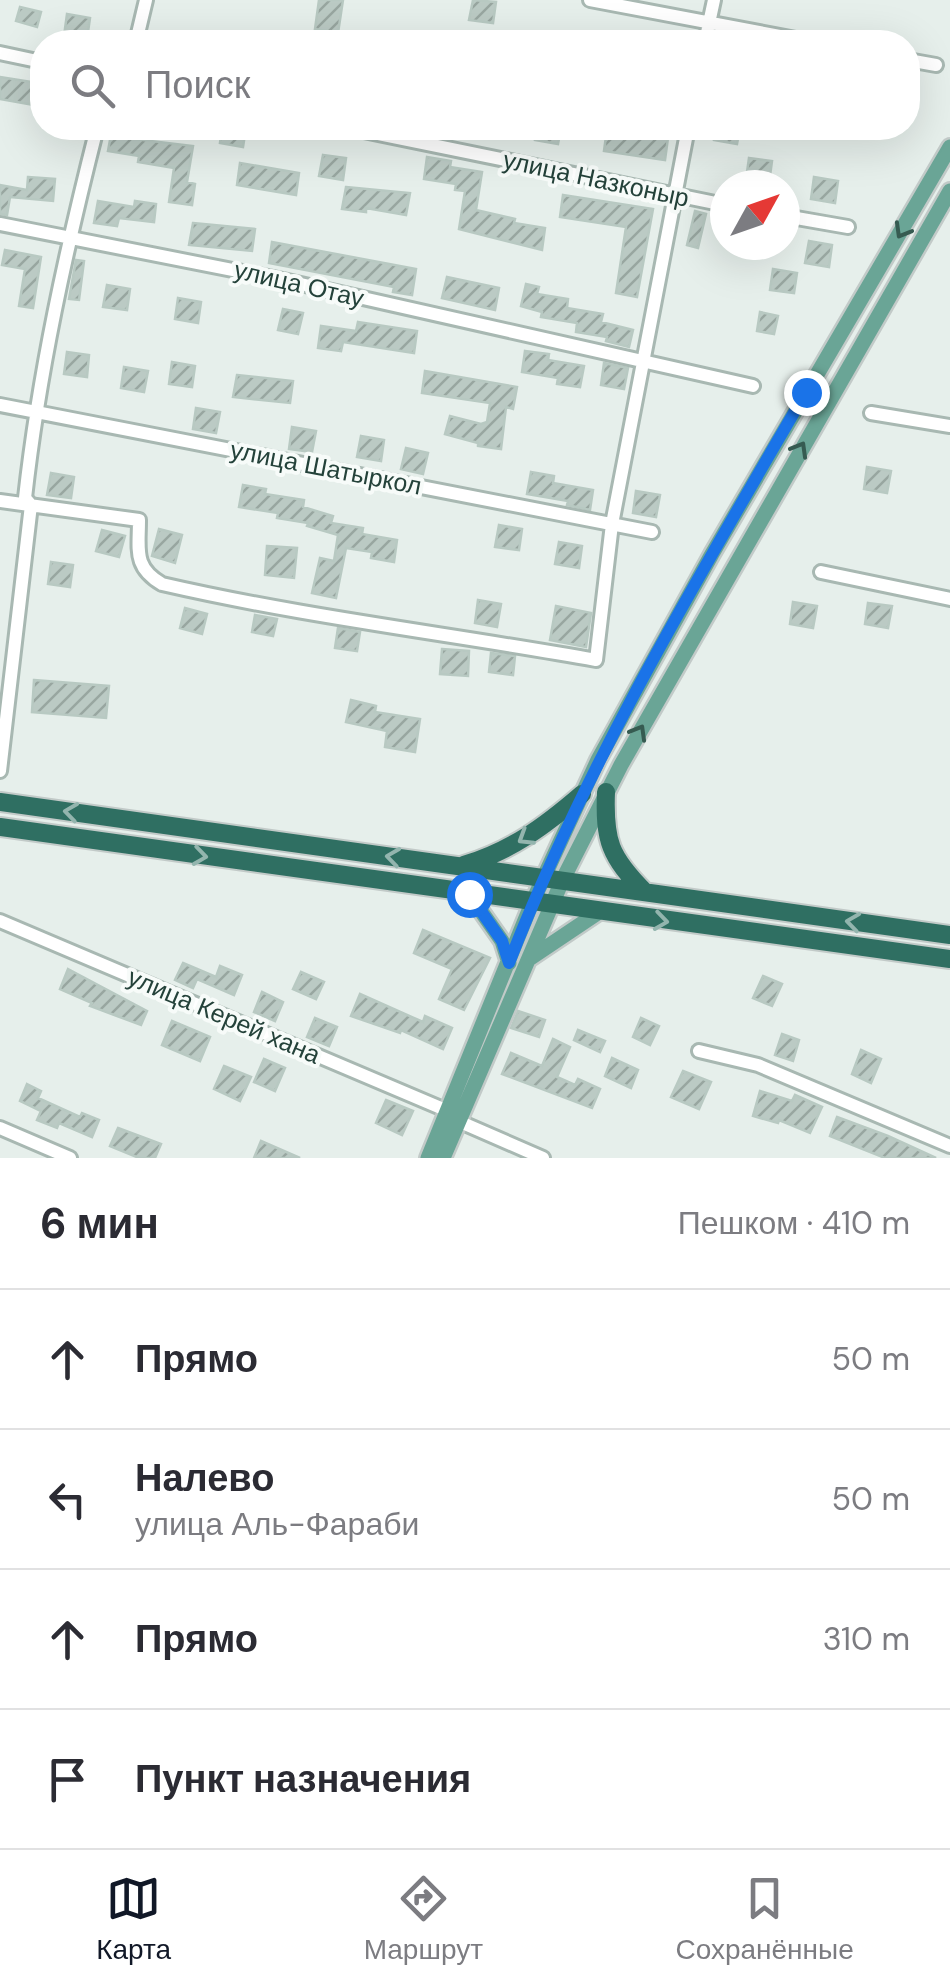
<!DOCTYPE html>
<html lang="ru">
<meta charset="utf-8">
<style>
body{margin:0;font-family:"DM Sans",sans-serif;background:#f2f2f3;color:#2b2b33}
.compass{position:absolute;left:710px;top:170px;width:90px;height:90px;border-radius:50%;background:#fff;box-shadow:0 10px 40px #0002;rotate:50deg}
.stop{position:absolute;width:30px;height:30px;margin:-22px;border:8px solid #1a73e8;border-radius:50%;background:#fff}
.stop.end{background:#1a73e8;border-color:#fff;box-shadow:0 2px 10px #0008}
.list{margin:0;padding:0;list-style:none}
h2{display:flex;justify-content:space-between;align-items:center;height:130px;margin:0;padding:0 40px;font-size:42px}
h2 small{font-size:32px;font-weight:400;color:#7c7c81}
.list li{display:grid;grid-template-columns:65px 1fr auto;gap:30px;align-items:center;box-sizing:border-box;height:140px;padding:0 40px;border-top:2px solid #e1e1e2}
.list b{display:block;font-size:38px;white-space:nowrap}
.list p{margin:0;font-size:32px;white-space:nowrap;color:#7c7c81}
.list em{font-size:32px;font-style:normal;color:#7c7c81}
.icon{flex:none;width:55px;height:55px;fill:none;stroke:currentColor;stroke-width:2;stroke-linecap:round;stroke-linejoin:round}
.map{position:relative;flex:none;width:950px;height:1158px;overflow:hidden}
.search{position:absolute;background:#fff;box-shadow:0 10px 40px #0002;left:30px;right:30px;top:30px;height:110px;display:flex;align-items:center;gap:25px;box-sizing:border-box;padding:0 35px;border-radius:40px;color:#7c7c81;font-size:38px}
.sheet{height:690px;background:#fff}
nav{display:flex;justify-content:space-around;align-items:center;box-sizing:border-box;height:140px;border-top:2px solid #e1e1e2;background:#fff;font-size:28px;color:#7c7c81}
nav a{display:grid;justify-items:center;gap:5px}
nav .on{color:#111827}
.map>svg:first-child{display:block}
.building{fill:url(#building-hatch);stroke:#b8c9c2;stroke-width:2.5}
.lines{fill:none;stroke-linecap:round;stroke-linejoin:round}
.minor-casing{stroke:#a8b8b2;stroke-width:18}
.major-casing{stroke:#c2cac8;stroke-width:20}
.highway-casing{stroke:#c2cac8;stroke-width:22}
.minor{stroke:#fff;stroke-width:12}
.major{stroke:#6aa596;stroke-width:15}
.highway{stroke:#2f6f62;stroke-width:18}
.oneway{stroke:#365b51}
.oneway2{stroke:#93b5ae}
.route{stroke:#1a73e8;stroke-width:12}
.labels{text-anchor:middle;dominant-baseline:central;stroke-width:8;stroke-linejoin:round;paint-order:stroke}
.street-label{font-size:25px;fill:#24423a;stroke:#f7fbf9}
</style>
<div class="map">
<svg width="950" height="1158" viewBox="0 0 950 1158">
<defs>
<pattern id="building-hatch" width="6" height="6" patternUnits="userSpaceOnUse" patternTransform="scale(2.5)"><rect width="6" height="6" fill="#bbcac4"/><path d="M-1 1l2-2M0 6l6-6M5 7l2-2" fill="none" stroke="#98a6a0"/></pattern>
</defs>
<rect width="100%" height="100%" fill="#e6efeb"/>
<path class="building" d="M319 0H343L338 33 315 29Z
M473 0 496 2 493 23 469 20Z
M20 7 41 12 37 27 16 21Z
M67 14 90 18 87 39 64 36Z
M0 77 38 83 34 105 0 99Z
M222 128H246L243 147 220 143Z
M537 128H561L558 144 535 140Z
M716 128H740L737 144 714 140Z
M112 129 135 133 134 139 193 146 187 182 195 184 192 205 169 202 174 168 138 162 139 156 108 151Z
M607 129 668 138 665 160 604 151Z
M323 155 346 158 343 180 319 176Z
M427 157 451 161 450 167 482 172 476 210 515 219 514 223 545 228 542 250 459 229 465 191 455 190 456 184 424 179Z
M749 158 772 161 769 183 746 179Z
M240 163 299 173 296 195 237 185Z
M28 177 55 179 53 201 10 197 7 215 0 214V185L27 190Z
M814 177 838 181 835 203 811 199Z
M346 187 410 193 406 215 366 208V212L342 209Z
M563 195 653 209 637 297 616 293 626 227 560 217Z
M98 201 134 207 135 201 156 204 154 222 119 218 117 226 94 223Z
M695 211 706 214 698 248 687 245Z
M193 223 255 229 252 251 189 245Z
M809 241 832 245 829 267 805 263Z
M272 242 416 269 412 295 393 292 394 287 269 263Z
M5 250 41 257 33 308 19 306 25 269 2 265Z
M76 260 84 261 79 300 69 299Z
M773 269 797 273 794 293 770 290Z
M447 277 499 288 495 310 442 298Z
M526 284 539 287 537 294 568 299 567 308 603 314 601 322 633 330 629 347 606 341 607 337 576 332 577 323 541 317 542 312 521 306Z
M107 285 130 289 127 310 103 307Z
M178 298 201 302 198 323 175 319Z
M283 309 303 313 298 334 278 330Z
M760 312 778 316 774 334 757 331Z
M358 322 417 331 414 353 343 342 341 351 318 348 321 326 356 331Z
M525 351 549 354 548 360 584 366 580 387 557 384 558 378 522 372Z
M67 352 89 355 87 377 64 374Z
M172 362 195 366 192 387 169 384Z
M604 363 628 368 624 389 601 385Z
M124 367 148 371 144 392 121 388Z
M425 371 517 387 513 409 506 407 501 449 478 446V443L445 434 450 416 481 424 487 422 490 403 422 393Z
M237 375 293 381 290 403 233 397Z
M196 408 220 412 216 433 193 429Z
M292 427 316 431 312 452 289 449Z
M361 436 384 440 381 461 357 457Z
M406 448 428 453 423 474 401 469Z
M867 467 891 471 887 493 864 489Z
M531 472 554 476 553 483 593 490 590 510 567 505 568 501 527 494Z
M51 473 74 477 71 498 47 495Z
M243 485 266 489 265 494 304 500 303 507 333 516 331 523 363 528 362 534 397 540 394 562 371 558 372 552 346 548 336 598 312 593 320 558 334 561 338 535 307 526 308 523 277 518 278 513 239 507Z
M636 491 660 495 656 517 633 513Z
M499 525 522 529 519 550 495 547Z
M159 529 182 535 175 563 152 556Z
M102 530 125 536 119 557 96 551Z
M559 542 582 546 579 568 555 564Z
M267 546 297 548 294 578 265 575Z
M51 562 73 565 70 587 48 584Z
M478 600 501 604 497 627 475 623Z
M793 602 817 606 813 628 790 624Z
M868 603 892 606 888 628 865 624Z
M556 606 591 613 586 647 550 640Z
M185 608 207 614 202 634 180 628Z
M255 615 277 619 273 636 252 632Z
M338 628 360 632 357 651 335 648Z
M442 649 469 651 468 676 440 674Z
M491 653 515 656 513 675 489 672Z
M34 680 109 686 106 718 32 712Z
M351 700 376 706 375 712 420 719 415 752 385 747 387 731 346 722Z
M423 930 490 958 464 1010 439 999 452 969 414 953Z
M183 963 216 977 220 966 242 975 234 995 197 979 193 988 175 980Z
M68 969 147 1011 141 1025 90 1006 92 1003 60 989Z
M301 972 324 982 316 999 293 989Z
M763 976 782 984 772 1006 753 998Z
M262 992 283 1002 275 1021 254 1012Z
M360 994 423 1022 425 1016 452 1028 443 1049 401 1030 400 1033 351 1016Z
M518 1011 545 1020 539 1037 511 1028Z
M315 1018 337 1027 329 1046 307 1037Z
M641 1018 659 1026 650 1045 633 1037Z
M172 1021 210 1037 200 1061 162 1045Z
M578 1030 605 1041 600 1052 574 1040Z
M782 1034 799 1040 793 1061 775 1055Z
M553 1039 570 1047 557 1077 575 1085 578 1079 600 1089 592 1108 502 1074 511 1053 542 1066Z
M861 1050 881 1059 871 1083 852 1074Z
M612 1058 638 1070 631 1088 605 1076Z
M264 1059 285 1068 275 1091 254 1082Z
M224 1066 251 1077 240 1101 214 1089Z
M683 1071 711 1082 699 1109 671 1097Z
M27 1084 41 1091 38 1098 80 1117 82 1113 99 1120 92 1137 59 1123 57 1128 37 1120 41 1111 20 1101Z
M760 1091 792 1101 795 1095 822 1107 810 1133 779 1120 778 1123 753 1116Z
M386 1100 413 1111 402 1135 376 1123Z
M837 1117 888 1136 936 1158H885L830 1136Z
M118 1128 161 1144 155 1158H139L110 1146Z
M261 1141 300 1158H254Z"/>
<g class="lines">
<g class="minor-casing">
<path id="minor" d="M590 0 812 42
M136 42 146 0
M705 42 714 0
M0 53 42 62
M908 60 936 65
M349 128 725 205
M785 216 848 227
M0 224 283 280 753 386
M0 405 652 532
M871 413 950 426
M0 501 139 520C139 550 133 567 162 584 305 617 451 634 596 660L612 524 688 128
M821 572 950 599
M0 771 31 505 25 498C39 372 66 250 97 128
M0 921 448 1111
M699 1051 758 1065 950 1146
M458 1121 543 1158
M0 1128 70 1158"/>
</g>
<g class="major-casing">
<path id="major" d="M469 894 502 941 509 963
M529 959 599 912
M428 1158 532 903 598 760 712 554 950 147
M443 1158 562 881 621 765 950 191"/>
</g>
<g class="highway-casing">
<path id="highway" d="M606 792C604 841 610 857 645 892
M0 802 950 935
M0 827 950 959
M464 865C511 851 545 826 582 794"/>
</g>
<use href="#minor" class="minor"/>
<use href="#major" class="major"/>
<use href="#highway" class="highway"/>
</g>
<defs><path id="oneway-chevron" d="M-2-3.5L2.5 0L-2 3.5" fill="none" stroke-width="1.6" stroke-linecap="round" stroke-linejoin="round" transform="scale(2.5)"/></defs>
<g class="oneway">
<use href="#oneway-chevron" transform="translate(902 231) rotate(120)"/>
<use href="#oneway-chevron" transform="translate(800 449) rotate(-60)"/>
<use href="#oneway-chevron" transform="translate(639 732) rotate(-60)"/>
</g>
<g class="oneway2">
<use href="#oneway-chevron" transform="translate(71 812) rotate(-172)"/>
<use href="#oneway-chevron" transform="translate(525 838) rotate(148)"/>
<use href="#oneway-chevron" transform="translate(200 856) rotate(8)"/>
<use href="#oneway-chevron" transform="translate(393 857) rotate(-172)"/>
<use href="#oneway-chevron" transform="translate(661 921) rotate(8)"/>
<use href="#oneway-chevron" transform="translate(853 922) rotate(-172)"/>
</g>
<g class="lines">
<path class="route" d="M469 894 502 941 509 963C587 762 698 578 806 392"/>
</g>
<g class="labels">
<g class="street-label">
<text transform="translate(596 179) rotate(12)">улица Назконыр</text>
<text transform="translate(299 284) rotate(13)">улица Отау</text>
<text transform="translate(326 468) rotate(11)">улица Шатыркол</text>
<text transform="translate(224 1016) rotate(23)">улица Керей хана</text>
</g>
</g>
</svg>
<svg class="compass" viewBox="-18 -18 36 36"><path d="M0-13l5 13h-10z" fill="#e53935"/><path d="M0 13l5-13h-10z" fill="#7c7c81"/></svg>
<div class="stop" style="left:469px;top:894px"></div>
<div class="stop end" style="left:806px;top:392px"></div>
<div class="search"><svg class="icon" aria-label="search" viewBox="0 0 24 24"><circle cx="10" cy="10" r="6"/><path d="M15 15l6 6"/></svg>Поиск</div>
</div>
<section class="sheet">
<h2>6 мин<small>Пешком · 410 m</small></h2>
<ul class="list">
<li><svg class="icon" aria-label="ahead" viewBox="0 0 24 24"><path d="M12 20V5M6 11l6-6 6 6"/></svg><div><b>Прямо</b></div><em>50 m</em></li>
<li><svg class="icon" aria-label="left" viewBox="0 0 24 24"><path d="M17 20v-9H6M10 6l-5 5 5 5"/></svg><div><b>Налево</b><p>улица Аль-Фараби</p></div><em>50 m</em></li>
<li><svg class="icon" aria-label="ahead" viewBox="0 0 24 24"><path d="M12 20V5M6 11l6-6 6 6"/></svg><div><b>Прямо</b></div><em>310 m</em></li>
<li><svg class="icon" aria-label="arrive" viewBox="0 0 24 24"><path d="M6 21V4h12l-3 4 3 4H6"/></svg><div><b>Пункт назначения</b></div></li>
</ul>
</section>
<nav>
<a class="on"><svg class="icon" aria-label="map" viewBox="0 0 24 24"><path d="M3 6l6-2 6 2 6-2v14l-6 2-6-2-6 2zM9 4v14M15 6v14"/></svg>Карта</a>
<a><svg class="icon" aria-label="directions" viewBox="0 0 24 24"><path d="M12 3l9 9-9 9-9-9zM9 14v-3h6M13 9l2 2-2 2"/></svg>Маршрут</a>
<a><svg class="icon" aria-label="saved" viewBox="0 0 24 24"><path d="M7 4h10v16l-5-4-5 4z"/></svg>Сохранённые</a>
</nav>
